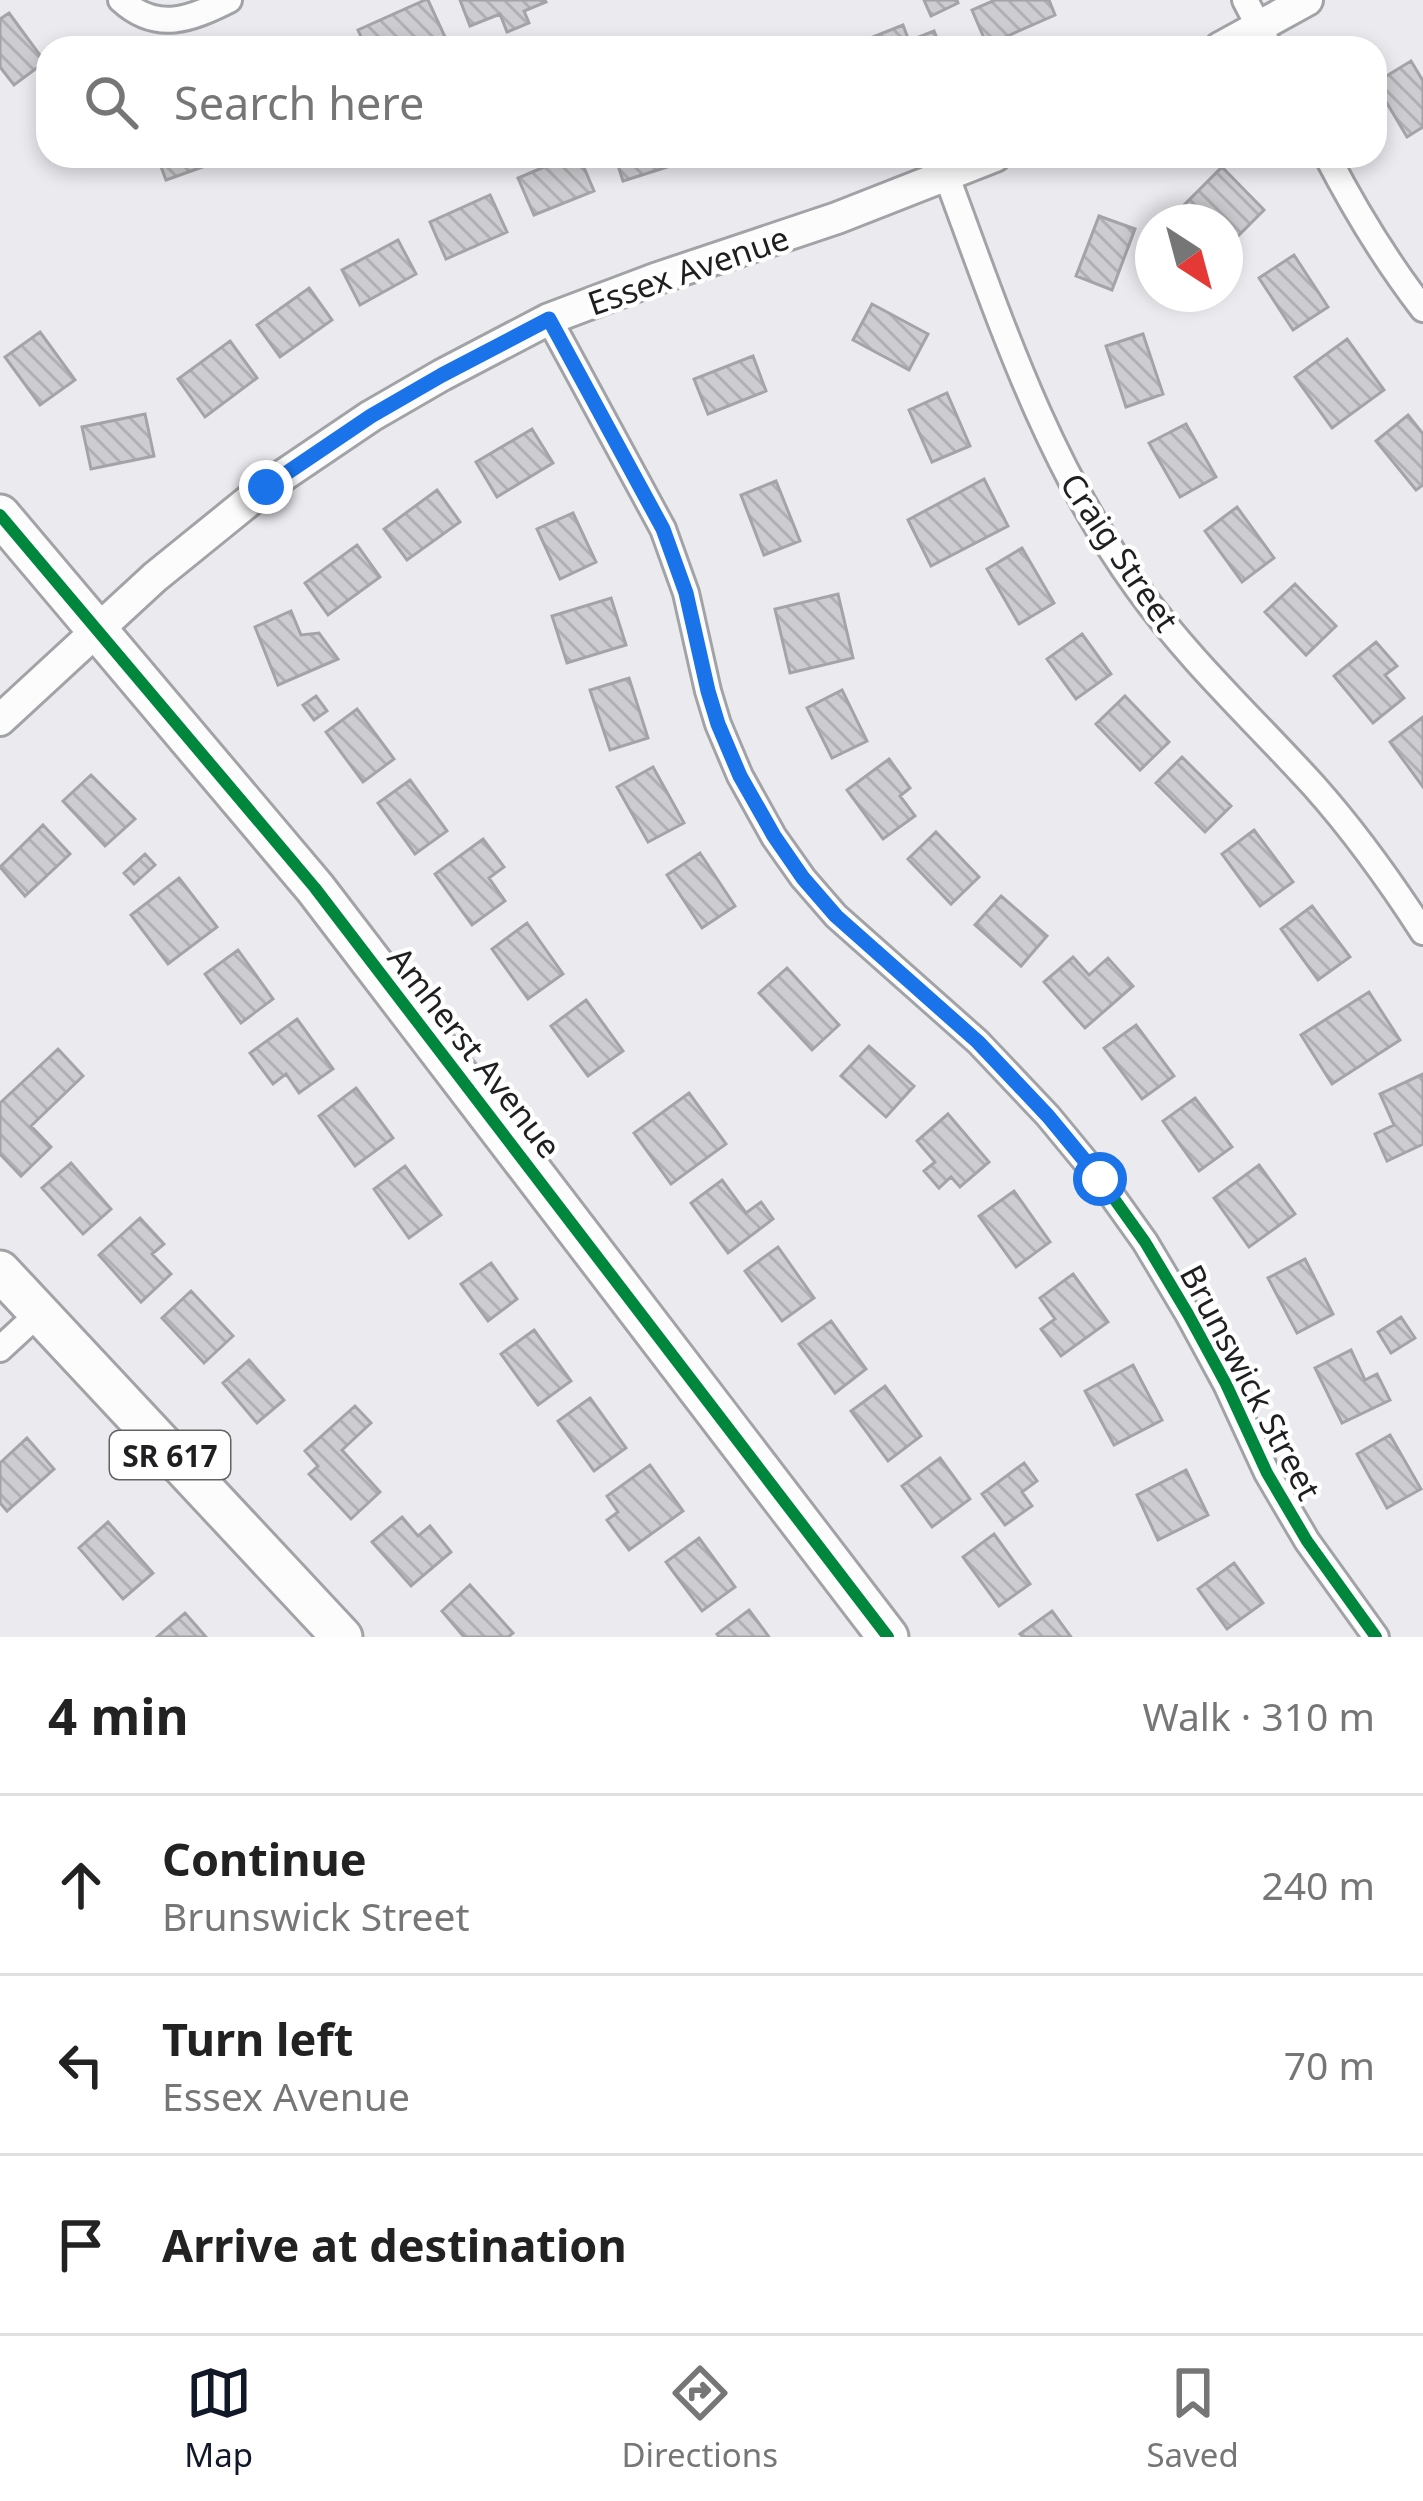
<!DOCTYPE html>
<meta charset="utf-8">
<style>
body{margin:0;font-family:"Noto Sans",sans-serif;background:#f6f6f6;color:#222}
.compass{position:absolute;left:1135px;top:204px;width:108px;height:108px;border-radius:50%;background:#fff;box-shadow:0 6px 18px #0003;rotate:144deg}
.stop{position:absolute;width:36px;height:36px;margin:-27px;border:9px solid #1a73e8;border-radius:50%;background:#fff}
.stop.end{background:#1a73e8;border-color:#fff;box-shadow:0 3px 12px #0008}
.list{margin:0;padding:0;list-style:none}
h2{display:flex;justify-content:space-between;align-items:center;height:156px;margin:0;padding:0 48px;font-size:51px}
h2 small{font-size:39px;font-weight:400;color:#767676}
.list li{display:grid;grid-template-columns:78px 1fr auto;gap:36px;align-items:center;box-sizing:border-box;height:180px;padding:0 48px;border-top:3px solid #e0e0e0}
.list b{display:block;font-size:45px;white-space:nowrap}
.list p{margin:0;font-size:39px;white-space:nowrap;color:#767676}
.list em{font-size:39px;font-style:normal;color:#767676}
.icon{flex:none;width:66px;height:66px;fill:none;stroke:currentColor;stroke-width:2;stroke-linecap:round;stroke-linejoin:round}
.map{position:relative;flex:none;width:1423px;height:1637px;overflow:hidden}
.search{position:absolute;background:#fff;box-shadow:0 6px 18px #0003;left:36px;right:36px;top:36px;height:132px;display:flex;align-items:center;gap:30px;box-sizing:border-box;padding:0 42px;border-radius:36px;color:#767676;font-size:45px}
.sheet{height:696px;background:#fff}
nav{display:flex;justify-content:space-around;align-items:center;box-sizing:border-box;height:168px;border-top:3px solid #e0e0e0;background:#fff;font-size:33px;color:#767676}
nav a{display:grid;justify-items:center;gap:6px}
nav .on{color:#111827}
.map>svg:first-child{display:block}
.building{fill:url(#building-back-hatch);stroke:#a4a4a8;stroke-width:3}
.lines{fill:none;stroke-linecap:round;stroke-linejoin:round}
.minor-casing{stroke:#a2a3a6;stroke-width:30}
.tertiary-casing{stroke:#a2a3a6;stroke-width:36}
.primary-casing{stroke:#a2a3a6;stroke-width:45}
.minor{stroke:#fcfcfd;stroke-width:24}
.tertiary{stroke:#fcfcfd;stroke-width:30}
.primary{stroke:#fcfcfd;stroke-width:39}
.cycleway-casing{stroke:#fff;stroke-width:20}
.cycleway{stroke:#00873e;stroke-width:12}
.route{stroke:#1a73e8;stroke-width:15}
.labels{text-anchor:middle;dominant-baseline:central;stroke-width:9;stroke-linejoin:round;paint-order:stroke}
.shield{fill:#fff;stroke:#626264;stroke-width:3}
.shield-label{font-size:30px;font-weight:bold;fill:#1f1f22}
.street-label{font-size:33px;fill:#1f1f22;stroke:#fff}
</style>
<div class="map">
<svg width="1423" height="1637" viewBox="0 0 1423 1637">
<defs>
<pattern id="building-back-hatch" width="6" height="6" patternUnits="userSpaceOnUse" patternTransform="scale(3)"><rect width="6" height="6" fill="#cdcdd1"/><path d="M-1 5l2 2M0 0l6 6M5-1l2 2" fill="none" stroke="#b0b0b3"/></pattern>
</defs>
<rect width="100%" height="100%" fill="#eaeaef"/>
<path class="building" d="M425 0H428L446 39 426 48H366L358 30Z
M460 0H545L546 2 524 11 529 23 507 32 500 14 470 26Z
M924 0H957L958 3 931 16Z
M995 0H1049L1055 15 987 45 972 10Z
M9 13 45 62 14 85 0 67V19Z
M903 25 909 41 934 31 941 48H874L870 38Z
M1411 61 1423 81V127L1407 137 1375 83Z
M157 156H233L166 180Z
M570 156H579L594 191 534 215 518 178Z
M615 156H685L686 161 623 181Z
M1222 167 1264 210 1234 240 1228 233 1225 237V222H1189L1178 211Z
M490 195 507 232 446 259 430 222Z
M1099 216 1135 229 1112 290 1076 276Z
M398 240 416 274 360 305 342 270Z
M1294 255 1328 307 1293 330 1259 278Z
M309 288 332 320 280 357 257 325Z
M872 304 928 334 909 370 853 340Z
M40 332 75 380 40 405 5 357Z
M1143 334 1163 394 1126 407 1106 346Z
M1347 339 1384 390 1332 428 1295 377Z
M230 341 257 378 205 417 178 379Z
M753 356 766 391 708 414 694 379Z
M947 393 970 446 932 462 909 410Z
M145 414 154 456 91 469 82 427Z
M1408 415 1423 434V485L1416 490 1376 441Z
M1186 424 1216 477 1180 497 1149 443Z
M532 429 553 463 497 497 476 462Z
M984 479 1008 526 931 566 908 520Z
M776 481 800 541 764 555 741 495Z
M437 490 460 522 407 560 384 529Z
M1237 507 1274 558 1242 582 1205 531Z
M573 513 596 562 560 579 537 529Z
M357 545 380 577 328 615 305 583Z
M1022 548 1054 603 1019 624 987 569Z
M1295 584 1336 626 1306 655 1265 612Z
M838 594 853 658 790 673 775 609Z
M611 598 626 645 567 663 552 616Z
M291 611 301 635 319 633 338 659 278 685 255 627Z
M1082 634 1111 674 1076 699 1047 659Z
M1376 642 1397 666 1385 675 1404 698 1373 723 1334 676Z
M629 678 648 738 610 750 590 690Z
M842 690 867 741 832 758 807 708Z
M316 696 327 711 314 720 303 705Z
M1125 696 1169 742 1140 770 1096 724Z
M357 709 394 759 363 782 326 732Z
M1423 717V787L1390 742Z
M1182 757 1231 806 1205 832 1156 783Z
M889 759 910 788 900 796 915 816 883 839 847 790Z
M653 767 684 823 648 842 617 787Z
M91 775 135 819 105 846 63 801Z
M410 780 447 831 415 854 378 803Z
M43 825 70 854 25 896 0 867Z
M1254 830 1293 882 1260 906 1222 854Z
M936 832 979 877 951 904 908 859Z
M483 839 504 867 489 878 505 901 472 925 435 874Z
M700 853 735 906 702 928 667 875Z
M145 854 155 865 134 884 124 873Z
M179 878 217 927 168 964 131 915Z
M1001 896 1047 936 1021 966 975 925Z
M1312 906 1350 957 1318 980 1281 929Z
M527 923 563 974 528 999 492 949Z
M238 950 273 999 241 1023 205 974Z
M1073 957 1089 975 1108 958 1133 986 1085 1028 1044 982Z
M787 968 839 1025 812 1050 759 993Z
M1369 992 1400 1040 1332 1084 1301 1035Z
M586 1000 623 1051 588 1076 551 1026Z
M297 1019 333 1069 299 1093 286 1074 273 1084 250 1053Z
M1136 1025 1174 1076 1142 1099 1104 1048Z
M869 1046 914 1086 886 1117 841 1076Z
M58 1049 83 1076 31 1126 51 1147 21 1176 0 1154V1103Z
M1423 1074V1144L1387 1161 1375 1134 1394 1125 1380 1094Z
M356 1088 393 1138 355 1166 319 1116Z
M689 1093 726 1144 671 1184 634 1133Z
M1195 1098 1232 1147 1199 1171 1163 1121Z
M948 1114 989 1162 960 1187 951 1177 939 1188 924 1171 935 1162 917 1141Z
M71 1163 111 1209 83 1234 42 1188Z
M1259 1165 1295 1214 1249 1247 1214 1198Z
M405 1166 441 1215 409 1238 374 1189Z
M722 1180 746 1213 761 1202 773 1219 728 1253 691 1203Z
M1014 1191 1050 1242 1016 1267 979 1216Z
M140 1218 164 1244 152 1254 171 1274 141 1302 99 1255Z
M778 1247 814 1298 782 1321 745 1271Z
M1305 1259 1333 1314 1297 1333 1268 1278Z
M491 1263 517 1299 488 1321 461 1284Z
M1073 1274 1108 1322 1061 1356 1041 1329 1055 1319 1040 1298Z
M191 1291 233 1336 204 1363 162 1318Z
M1401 1317 1415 1338 1391 1353 1378 1332Z
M831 1321 866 1369 835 1393 799 1344Z
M534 1330 571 1381 538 1405 501 1354Z
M1351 1350 1365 1380 1377 1374 1390 1400 1342 1423 1315 1368Z
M249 1360 284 1400 257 1423 223 1383Z
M1133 1365 1162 1420 1114 1445 1085 1391Z
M885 1386 921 1436 888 1461 851 1411Z
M590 1398 626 1448 594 1471 558 1421Z
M355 1406 371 1423 342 1450 380 1492 351 1519 309 1474 318 1466 305 1451Z
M1390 1435 1421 1489 1387 1508 1357 1454Z
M27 1438 54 1469 7 1511 0 1503V1463Z
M940 1458 970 1499 932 1527 902 1486Z
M1024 1463 1037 1481 1022 1492 1032 1506 1005 1525 982 1494Z
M650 1465 683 1511 629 1550 607 1520 618 1512 607 1496Z
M1186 1470 1208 1515 1158 1540 1137 1495Z
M402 1517 418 1536 430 1526 451 1552 411 1586 372 1542Z
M108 1522 153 1573 123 1599 79 1548Z
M994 1534 1030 1584 999 1606 963 1557Z
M699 1538 735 1587 702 1611 666 1562Z
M1234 1563 1263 1603 1227 1629 1198 1589Z
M470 1585 513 1633 508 1637H464L442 1611Z
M749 1610 769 1637H719L717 1634Z
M1052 1611 1071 1637H1023L1020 1634Z
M185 1613 206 1637H157Z"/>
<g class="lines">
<g class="minor-casing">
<path id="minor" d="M121 0C157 33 191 19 229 0
M1245 0 1270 48
M1327 156C1355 210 1386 261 1423 309
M947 177C1000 320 1047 464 1138 589 1189 660 1255 721 1314 786 1355 832 1390 881 1423 932
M549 319 663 529 686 593 708 691 718 724 740 776 774 837 803 878 836 916 978 1042 1048 1116 1100 1179 1145 1242 1188 1314 1226 1384 1267 1473 1307 1541 1376 1637
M0 1349 38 1314"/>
</g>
<g class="tertiary-casing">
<path id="tertiary" d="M1220 48 1307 0
M0 720 155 577 266 487 371 416 442 375 549 319 655 279 837 218 995 156"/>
</g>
<g class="primary-casing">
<path id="primary" d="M0 515 315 888 888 1637
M0 1271 342 1637"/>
</g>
<use href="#minor" class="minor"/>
<use href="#tertiary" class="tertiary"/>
<use href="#primary" class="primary"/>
<g class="cycleway-casing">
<path id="cycleway" d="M549 319 663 529 686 593 708 691 718 724 740 776 774 837 803 878 836 916 978 1042 1048 1116 1100 1179 1145 1242 1188 1314 1226 1384 1267 1473 1307 1541 1376 1637
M0 515 315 888 888 1637"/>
</g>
<use href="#cycleway" class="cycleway"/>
</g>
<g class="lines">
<path class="route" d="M266 487 371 416 442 375 549 319 663 529 686 593 708 691 718 724 740 776 774 836 803 878 836 916 978 1042 1048 1116 1100 1179"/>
</g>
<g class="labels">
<rect class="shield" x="110" y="1431" width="120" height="48" rx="9"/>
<g class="shield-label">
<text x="170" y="1455">SR 617</text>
</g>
<g class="street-label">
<text transform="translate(688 270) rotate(-19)">Essex Avenue</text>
<text transform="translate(1120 552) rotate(56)">Craig Street</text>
<text transform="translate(475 1052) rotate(52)">Amherst Avenue</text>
<text transform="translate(1251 1382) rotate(62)">Brunswick Street</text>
</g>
</g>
</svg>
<svg class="compass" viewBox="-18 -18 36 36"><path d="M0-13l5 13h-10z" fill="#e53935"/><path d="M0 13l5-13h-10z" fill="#767676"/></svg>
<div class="stop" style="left:1100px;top:1179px"></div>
<div class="stop end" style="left:266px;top:487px"></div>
<div class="search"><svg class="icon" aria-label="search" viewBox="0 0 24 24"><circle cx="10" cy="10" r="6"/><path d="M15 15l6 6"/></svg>Search here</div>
</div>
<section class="sheet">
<h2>4 min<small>Walk · 310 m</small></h2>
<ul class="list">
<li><svg class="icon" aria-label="ahead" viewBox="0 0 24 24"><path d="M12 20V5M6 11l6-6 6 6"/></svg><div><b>Continue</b><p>Brunswick Street</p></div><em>240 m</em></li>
<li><svg class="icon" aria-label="left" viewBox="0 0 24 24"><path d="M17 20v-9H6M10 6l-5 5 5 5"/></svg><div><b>Turn left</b><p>Essex Avenue</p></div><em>70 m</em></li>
<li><svg class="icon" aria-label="arrive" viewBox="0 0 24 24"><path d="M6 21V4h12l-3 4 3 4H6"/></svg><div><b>Arrive at destination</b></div></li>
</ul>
</section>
<nav>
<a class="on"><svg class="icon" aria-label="map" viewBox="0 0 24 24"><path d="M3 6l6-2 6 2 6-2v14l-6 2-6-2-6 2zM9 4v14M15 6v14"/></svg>Map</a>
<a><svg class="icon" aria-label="directions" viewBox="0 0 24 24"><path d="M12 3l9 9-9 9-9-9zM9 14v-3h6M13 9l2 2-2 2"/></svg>Directions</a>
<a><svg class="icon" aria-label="saved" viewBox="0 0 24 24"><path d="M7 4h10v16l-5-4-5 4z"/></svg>Saved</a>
</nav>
